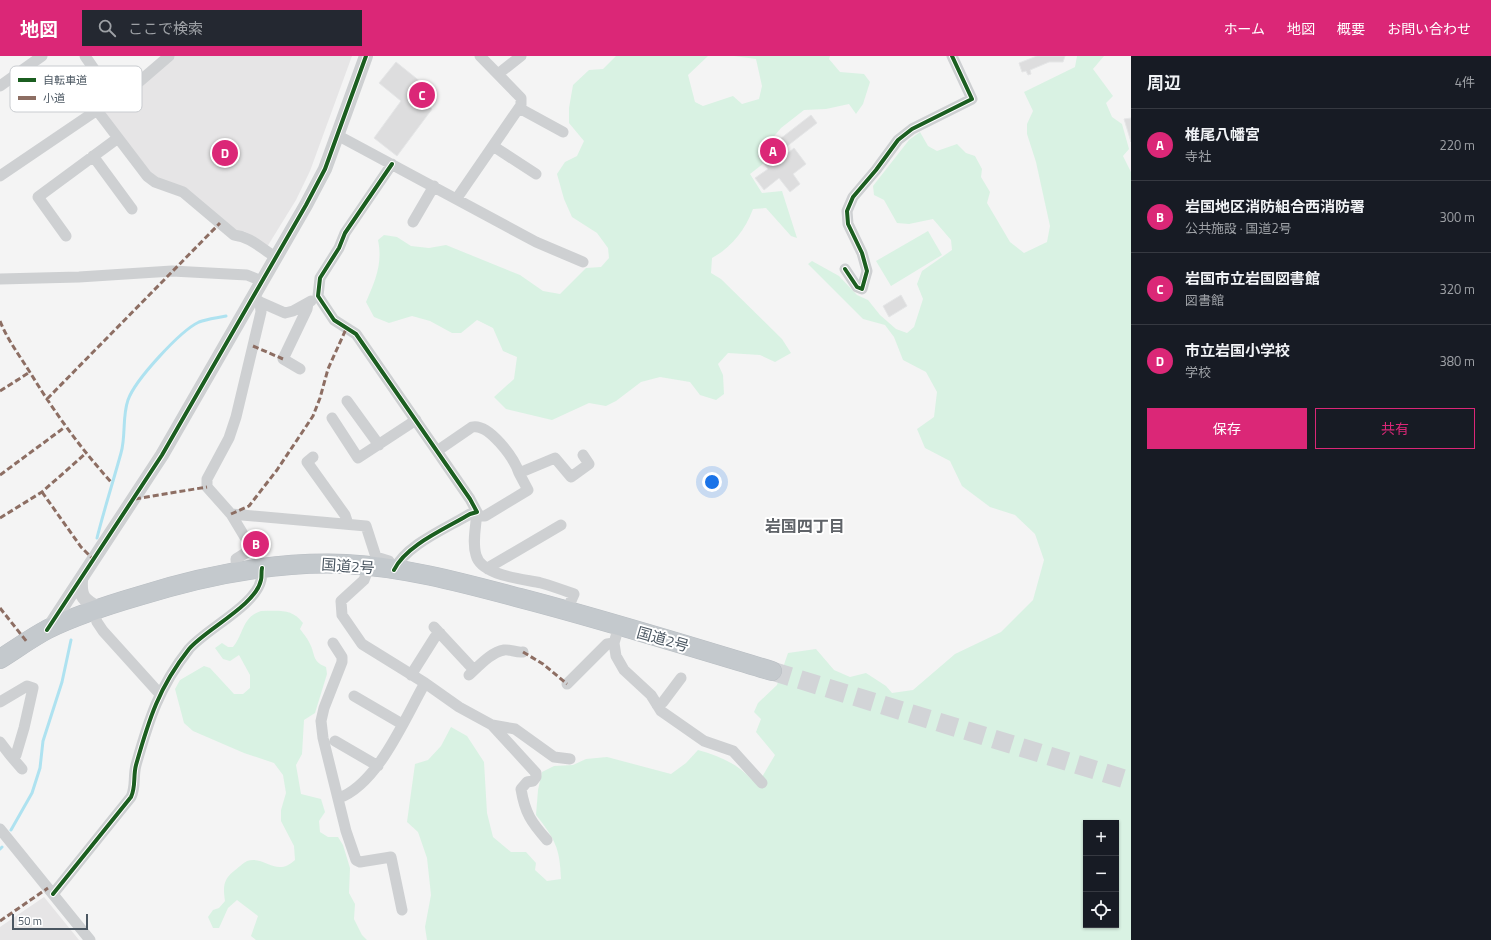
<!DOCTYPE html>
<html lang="ja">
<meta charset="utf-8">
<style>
body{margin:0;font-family:"Titillium Web","Noto Sans JP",sans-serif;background:#242831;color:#f1f3f6}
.controls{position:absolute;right:12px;bottom:12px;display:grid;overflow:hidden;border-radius:0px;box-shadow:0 1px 3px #0004}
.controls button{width:36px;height:36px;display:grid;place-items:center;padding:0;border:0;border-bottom:1px solid #363941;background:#171b24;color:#f1f3f6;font:20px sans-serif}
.scale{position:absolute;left:12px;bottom:10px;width:76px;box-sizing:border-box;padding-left:4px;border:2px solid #4a5661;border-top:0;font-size:11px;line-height:14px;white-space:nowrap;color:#4a5661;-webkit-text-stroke:3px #fff;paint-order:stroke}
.you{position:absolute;left:712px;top:426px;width:14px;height:14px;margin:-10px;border:3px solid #fff;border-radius:50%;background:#1a73e8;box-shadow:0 0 0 6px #1a73e833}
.badge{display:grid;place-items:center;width:26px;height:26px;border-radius:50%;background:#db2777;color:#fff;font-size:13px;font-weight:700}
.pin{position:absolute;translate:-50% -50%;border:2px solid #fff;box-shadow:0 1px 4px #0006}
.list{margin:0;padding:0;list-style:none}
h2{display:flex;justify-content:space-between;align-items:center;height:52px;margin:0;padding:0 16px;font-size:17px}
h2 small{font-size:13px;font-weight:400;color:#9ea1a6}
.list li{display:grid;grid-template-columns:26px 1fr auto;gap:12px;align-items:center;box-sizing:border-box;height:72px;padding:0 16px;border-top:1px solid #363941}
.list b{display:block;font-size:15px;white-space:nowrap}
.list p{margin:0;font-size:13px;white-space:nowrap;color:#9ea1a6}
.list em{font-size:13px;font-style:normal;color:#9ea1a6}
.actions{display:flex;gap:8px;padding:12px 16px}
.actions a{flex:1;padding:9px 0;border:1px solid #db2777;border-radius:0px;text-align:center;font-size:14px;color:#db2777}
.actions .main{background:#db2777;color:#fff}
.icon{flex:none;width:22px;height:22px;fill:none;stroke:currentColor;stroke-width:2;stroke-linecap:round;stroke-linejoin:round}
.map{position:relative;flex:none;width:1131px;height:884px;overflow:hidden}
header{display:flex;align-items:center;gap:24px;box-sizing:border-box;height:56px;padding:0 20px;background:#db2777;color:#fff}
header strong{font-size:19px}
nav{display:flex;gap:22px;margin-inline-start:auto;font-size:14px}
.search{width:280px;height:36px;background:#242831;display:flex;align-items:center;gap:10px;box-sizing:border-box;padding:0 14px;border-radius:0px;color:#9ea1a6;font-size:15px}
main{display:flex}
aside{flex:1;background:#171b24}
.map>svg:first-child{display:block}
.education{fill:#e6e5e6}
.green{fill:#d9f2e3;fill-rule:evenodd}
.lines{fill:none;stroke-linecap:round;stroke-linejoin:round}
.stream{stroke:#aee2f0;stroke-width:3}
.building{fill:#ddddde;stroke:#e5e6e7}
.trunk-tunnel{stroke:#d2d4d7;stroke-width:19;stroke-dasharray:19 10;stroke-linecap:butt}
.trunk-casing{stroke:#b9bec3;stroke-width:20}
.minor{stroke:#ced0d2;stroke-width:11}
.tertiary{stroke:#ced0d2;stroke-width:14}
.trunk{stroke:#c4c9cd;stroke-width:19}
.quiet{stroke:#8d6e63;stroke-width:3;stroke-dasharray:6 3;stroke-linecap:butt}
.cycleway-casing{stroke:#fff;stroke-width:6}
.cycleway{stroke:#1b5e20;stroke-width:4}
.labels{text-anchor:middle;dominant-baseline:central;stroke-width:4;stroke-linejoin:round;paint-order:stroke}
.street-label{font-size:15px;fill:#4a5661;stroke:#fff}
.neighbourhood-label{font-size:16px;font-weight:bold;fill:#5f6368;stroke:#fff}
.key{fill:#fff;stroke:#c9ccd0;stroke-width:1}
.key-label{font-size:11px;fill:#4a5661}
</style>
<header>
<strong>地図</strong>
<div class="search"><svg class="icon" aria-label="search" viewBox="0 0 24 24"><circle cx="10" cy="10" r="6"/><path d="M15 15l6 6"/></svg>ここで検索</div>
<nav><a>ホーム</a><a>地図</a><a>概要</a><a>お問い合わせ</a></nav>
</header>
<main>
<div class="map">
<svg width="1131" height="884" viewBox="0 0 1131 884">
<rect width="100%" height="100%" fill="#f4f4f4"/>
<path class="education" d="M172 0H352L310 115 296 144 267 191 260 185 244 175H234L148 117 103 56Z
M44 841 79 884H0V871Z"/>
<path class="green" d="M616 0H708L688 19 695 46 703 50 733 40 742 48 759 43 762 30 756 3 734 0H830L829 3 840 16 864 18 870 26 863 48 856 58 849 48 826 53 804 54 781 72 765 91 764 107 750 118 762 137 782 135 797 182 791 180 766 152 753 153C745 174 732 191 712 202L711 217 721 223 782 283 791 297 775 306 760 299 728 297 718 308 723 319 724 338 716 344 700 339 690 326 660 321 641 326 616 345 606 350 589 347 552 364 506 353 494 341 514 323 517 301 503 295 493 272 477 264 461 277H452L430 265 412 260 389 267 374 261 366 246C375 225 383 208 378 184L384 179 397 181 411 190 429 192 446 189 520 219 543 235 560 238 586 212 601 211 609 202 608 192 597 177 572 161 564 143 557 118 565 106 577 100 584 85 569 67V52L573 29 589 14 603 13Z
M1077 0H1104L1093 13 1113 40 1106 47 1112 61 1122 68 1129 93 1123 100 1131 116V884H427L425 871 431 839 427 802 418 776 407 766 415 708 428 704 441 690 451 671 467 680 484 706 487 757 493 781 511 796H526L536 807 535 814 547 825 561 823C560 792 555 783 536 759L538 734 542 716 554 710 573 709 586 703 607 701 671 718 686 707 698 694C719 700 737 707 752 724L762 721 775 699 756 676 761 663 754 656 758 647 777 629 788 597 816 593 834 614 850 621 866 617 886 630 892 637 913 634 955 598 1001 576 1033 544 1044 504 1035 478 1015 459 990 451 962 430 950 405 925 392 917 373 934 361 937 336 926 316 903 304 894 281 885 269 863 263 808 208 812 205 839 220 857 239 868 244 880 259 896 273 907 277 914 271 923 243 917 228 922 215 952 194 951 184 933 163 909 168 897 167 884 144 874 139 873 130 909 84 920 76 928 90 937 95 957 88 966 97 975 100 982 113 981 121 990 136 987 147 1010 186 1024 197 1047 186 1050 170 1036 106 1027 78V68L1033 55 1024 36 1075 11ZM1086 767H1116V869H1086Z
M928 175 942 199 891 230 876 205Z
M261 555C278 555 292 552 303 567L300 573C303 577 307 582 309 586 316 598 311 605 326 611L327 618 315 657 304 664 302 698 296 709 301 738 321 743 325 756 319 765 320 776 328 781H338L343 789 350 812 349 837 355 848 354 863 362 879 367 884H256L251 880 258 860 237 844 228 852 219 872H213L208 861 213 854 219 852 225 845C223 831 223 824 234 815 238 812 243 807 247 805 265 799 276 822 295 804L294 790 281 765V754L286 737 283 719 274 707 244 697 193 675 184 667 175 633 180 624 204 610 210 612 234 638H243L250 632V619L239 599 230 605 223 603 215 592 222 587 228 591H233C244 578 242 561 261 555Z"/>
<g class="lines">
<path class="stream" d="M97 482C104 454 113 426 121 397 126 380 122 361 128 344 135 324 180 275 199 266 207 263 217 262 226 260
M11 774 32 737 40 712 43 685 62 626 71 584
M0 793 2 791"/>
</g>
<path class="building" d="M1037 0H1065L1063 6H1049L1030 14 1031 18 1028 19 1026 15 1022 16 1019 7Z
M396 6 432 35 423 46 432 53 397 100 374 82 401 45 379 27Z
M811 59 817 67 777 98 781 103 794 92 806 108 793 118 800 128 790 136 779 122 764 134 755 122 768 113 758 100Z
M1131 62V86L1124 63Z
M901 239 907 250 889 261 883 250Z"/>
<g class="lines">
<path class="trunk-tunnel" d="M772 615 1131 725"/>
<g class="trunk-casing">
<path id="trunk" d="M0 603C16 593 31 582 48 573 77 559 108 549 139 540 206 519 275 505 346 508 405 511 463 527 520 542 605 564 688 590 772 615"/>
</g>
<path class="minor" d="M85 0 114 42
M498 18 521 0
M0 30 42 0
M519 52 563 76
M96 53 147 120 155 126 183 136 234 179C252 181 261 193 276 201
M337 79 536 186 583 206
M493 90 536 118
M93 100 132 153
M392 108 345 177 339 192 320 222 318 240 334 264 356 278 470 443 477 456 470 458C445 473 406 489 394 514
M0 120 140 25 169 0
M457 142 521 49V42L480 0
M413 166 434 130
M66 180 38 141 118 82
M845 213 857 231 862 233 867 215 862 197 848 168 847 155 853 141 876 114 898 84 912 73 972 43 952 0
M0 223 79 221 172 215 247 219 262 225
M260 246 285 257 293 255 311 245
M300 313 283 303 307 253 308 247
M347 345 379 389
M332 362 358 402 416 364
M437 395 472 371C489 367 514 402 519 417
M313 401 307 406 345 459 348 468
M477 456C476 470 472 486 476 499 481 520 524 523 541 527 552 530 563 534 574 538L567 554
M231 458 366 470 376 501 389 505
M476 460H485L528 434 519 417 555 402 571 421 589 408 583 399
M488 513 491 510 561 469
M237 516 236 503 252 493 231 458 207 431V423L229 382 236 361 261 256 260 246 253 241
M93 554 97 566 103 575 159 637
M619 570 614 587 616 600 624 614 651 639 661 655 704 685 733 695 762 727
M434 571 474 614
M333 587 342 601V606L324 652 321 665 323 682 346 775 356 804 360 806 391 801 402 854
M411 619 435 581 440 577
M469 619C478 611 491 596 504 594 510 593 516 597 523 596
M425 627 459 651 492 669 515 673 554 701 570 703
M567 628 607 588 614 587
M354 640 402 668
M0 646 27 630 33 632 24 672 16 699H10L0 686
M657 649 663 646 681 622
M492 669 536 717V721L533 725 527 726 521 733C525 757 531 766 547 784
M335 685 378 710
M10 699 22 713
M339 742C378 728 405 662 425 627L362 588 342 559 341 545 364 524 369 511
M0 773 90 884
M53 838 131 741C136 731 133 720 136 709 149 663 159 631 189 593 206 573 256 549 261 524 262 521 261 516 262 512"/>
<path class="tertiary" d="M81 525C80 541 84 544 98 552
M48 573 162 399 306 149 325 113 366 0"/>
<use href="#trunk" class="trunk"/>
<path class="quiet" d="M0 265C8 285 20 300 31 318 55 357 81 393 112 427
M253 290 283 303
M0 335 30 316
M47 343 220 167
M0 419 65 371
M42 436 81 491 94 504
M135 443 207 431
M231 458 249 450 277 414 313 360 320 342 328 313 346 273
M0 462 42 436 85 398
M0 552 27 586
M523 596 543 608 567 628
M0 865 48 832"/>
<g class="cycleway-casing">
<path id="cycleway" d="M392 108 345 177 339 192 320 222 318 240 334 264 356 278 470 443 477 456 470 458C445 473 406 489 394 514
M845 213 857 231 862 233 867 215 862 197 848 168 847 155 853 141 876 114 898 84 912 73 972 43 952 0
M47 574 162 399 306 149 325 113 366 0
M53 838 131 741C136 731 133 720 136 709 149 663 159 631 189 593 206 573 256 549 261 524 262 521 261 516 262 512"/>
</g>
<use href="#cycleway" class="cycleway"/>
</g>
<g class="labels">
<g class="street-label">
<text transform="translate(348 510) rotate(4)">国道2号</text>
<text transform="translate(663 583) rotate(16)">国道2号</text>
</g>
<g class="neighbourhood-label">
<text x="805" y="470">岩国四丁目</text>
</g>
</g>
<rect x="10" y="10" width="132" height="46" rx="6" class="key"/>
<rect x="18" y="22" width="18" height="4" fill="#1b5e20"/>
<rect x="18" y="40" width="18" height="4" fill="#8d6e63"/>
<g class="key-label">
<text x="43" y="28">自転車道</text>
<text x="43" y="46">小道</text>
</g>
</svg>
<div class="controls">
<button>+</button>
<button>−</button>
<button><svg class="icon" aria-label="locate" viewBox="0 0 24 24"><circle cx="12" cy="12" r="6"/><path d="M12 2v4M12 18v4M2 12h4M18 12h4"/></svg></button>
</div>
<div class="scale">50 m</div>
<div class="you"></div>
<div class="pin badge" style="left:773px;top:95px">A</div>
<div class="pin badge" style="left:256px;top:488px">B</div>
<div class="pin badge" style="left:422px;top:39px">C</div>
<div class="pin badge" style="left:225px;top:97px">D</div>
</div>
<aside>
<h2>周辺<small>4件</small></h2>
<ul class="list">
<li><span class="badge">A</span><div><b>椎尾八幡宮</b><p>寺社</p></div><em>220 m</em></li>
<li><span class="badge">B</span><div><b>岩国地区消防組合西消防署</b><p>公共施設 · 国道2号</p></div><em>300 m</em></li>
<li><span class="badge">C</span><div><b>岩国市立岩国図書館</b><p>図書館</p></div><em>320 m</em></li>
<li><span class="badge">D</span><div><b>市立岩国小学校</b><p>学校</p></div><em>380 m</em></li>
</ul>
<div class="actions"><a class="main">保存</a><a>共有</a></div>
</aside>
</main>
